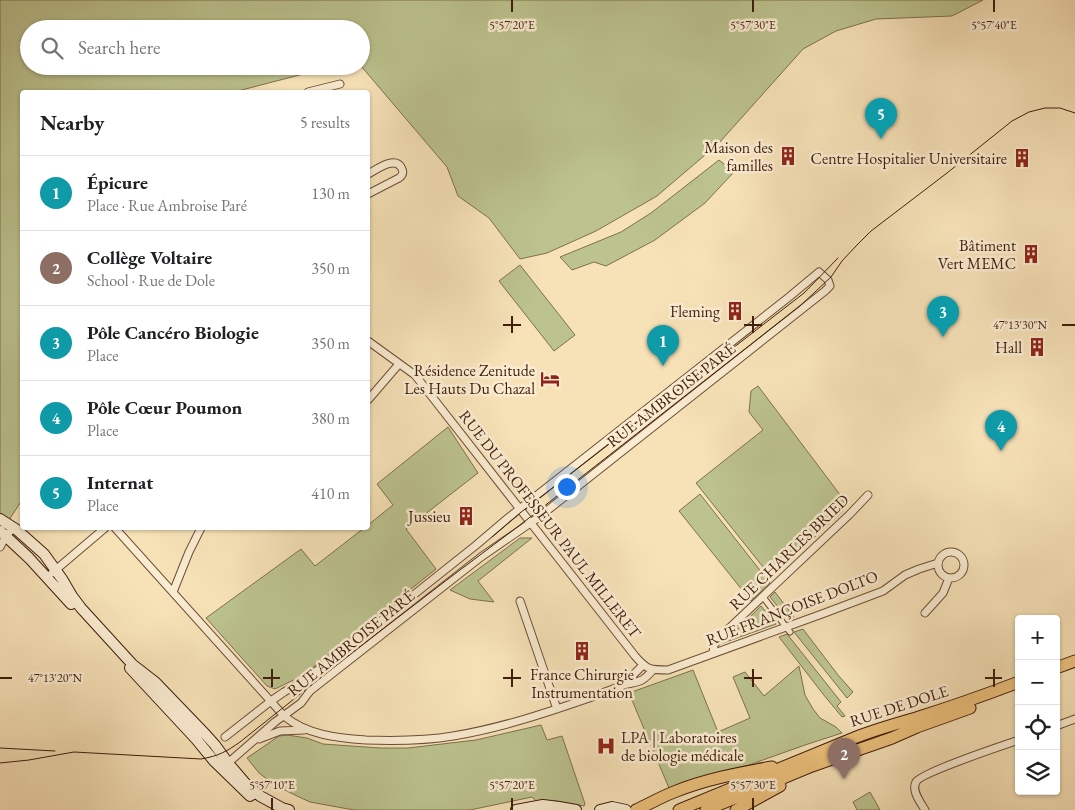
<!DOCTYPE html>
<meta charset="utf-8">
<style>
body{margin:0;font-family:"EB Garamond",serif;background:#f2f2f2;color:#202124}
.controls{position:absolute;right:15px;bottom:15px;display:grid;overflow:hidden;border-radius:5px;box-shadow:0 1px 4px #0004}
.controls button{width:45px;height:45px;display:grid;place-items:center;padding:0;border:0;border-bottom:1px solid #e0e0e0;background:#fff;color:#202124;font:25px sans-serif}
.you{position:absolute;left:566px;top:486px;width:18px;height:18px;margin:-12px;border:4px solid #fff;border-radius:50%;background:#1a73e8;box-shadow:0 0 0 8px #1a73e833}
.badge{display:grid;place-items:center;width:32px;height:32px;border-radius:50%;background:#8f2418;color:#fff;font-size:16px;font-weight:700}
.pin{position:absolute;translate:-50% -41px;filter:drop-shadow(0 1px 2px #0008)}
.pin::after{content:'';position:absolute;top:26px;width:18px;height:15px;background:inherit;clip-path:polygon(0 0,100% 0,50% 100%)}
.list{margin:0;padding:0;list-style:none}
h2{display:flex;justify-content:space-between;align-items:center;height:65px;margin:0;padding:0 20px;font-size:21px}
h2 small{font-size:16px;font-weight:400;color:#757577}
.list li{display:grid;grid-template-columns:32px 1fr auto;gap:15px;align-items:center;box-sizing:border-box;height:75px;padding:0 20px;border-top:1px solid #e0e0e0}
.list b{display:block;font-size:19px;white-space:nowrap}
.list p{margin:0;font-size:16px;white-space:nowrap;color:#757577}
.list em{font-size:16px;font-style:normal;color:#757577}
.icon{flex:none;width:28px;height:28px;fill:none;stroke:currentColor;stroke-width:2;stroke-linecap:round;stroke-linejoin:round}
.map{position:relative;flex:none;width:1075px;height:810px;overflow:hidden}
.search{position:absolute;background:#fff;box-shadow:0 1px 4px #0004;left:20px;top:20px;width:350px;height:55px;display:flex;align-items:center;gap:12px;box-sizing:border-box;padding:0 18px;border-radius:28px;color:#757577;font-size:19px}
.panel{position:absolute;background:#fff;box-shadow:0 1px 4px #0004;left:20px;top:90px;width:350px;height:440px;border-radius:5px}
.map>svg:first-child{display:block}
.green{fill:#bcc38f;stroke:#7e704e}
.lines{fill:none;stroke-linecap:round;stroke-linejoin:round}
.pedestrian-casing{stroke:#6d4e37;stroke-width:7}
.minor-casing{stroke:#6d4e37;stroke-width:9}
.secondary-casing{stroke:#3f1d0c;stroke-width:12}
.primary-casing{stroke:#3f1d0c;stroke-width:13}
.pedestrian{stroke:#faecd1;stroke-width:5}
.minor{stroke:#faecd1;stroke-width:7}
.secondary{stroke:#faecd1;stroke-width:10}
.primary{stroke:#ecc17c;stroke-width:11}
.tram{stroke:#3f1d0c;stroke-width:1}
.ticks{fill:none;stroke:#3f1d0c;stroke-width:2}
.labels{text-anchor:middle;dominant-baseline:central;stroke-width:5;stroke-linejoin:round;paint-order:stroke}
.poi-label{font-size:16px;fill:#3f1d0c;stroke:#faecd1;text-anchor:end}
.street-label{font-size:16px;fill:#3f1d0c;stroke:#faecd1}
.ticks-label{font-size:12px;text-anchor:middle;fill:#3f1d0c;stroke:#faecd1;stroke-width:5;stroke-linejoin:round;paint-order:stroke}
</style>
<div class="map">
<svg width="1075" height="810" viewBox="0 0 1075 810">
<rect width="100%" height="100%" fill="#f7e2b8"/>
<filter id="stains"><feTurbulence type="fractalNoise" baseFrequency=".004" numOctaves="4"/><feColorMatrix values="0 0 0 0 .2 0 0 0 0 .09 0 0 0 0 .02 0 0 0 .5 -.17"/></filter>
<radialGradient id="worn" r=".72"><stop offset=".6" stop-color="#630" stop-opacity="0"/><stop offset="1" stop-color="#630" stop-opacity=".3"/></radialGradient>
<path class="green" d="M0 0H983L952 16 876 19 836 31 803 49 719 143 657 196 596 231 547 253 520 259 489 218 458 196 447 167 361 66V29H29V66H334L234 92H22V500L0 534Z
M719 160 734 172 705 203 655 240 606 266 594 262 572 270 560 257 621 232 651 213Z
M520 265 575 335 554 351 499 281Z
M758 386 841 496 844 503 843 511 771 577 696 483 763 430 749 412 751 391Z
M448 427 478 473 406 529 436 569 302 676 275 689 267 686 206 618 301 549 315 566 364 528H368V525L393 505 377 484Z
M700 494 770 583 751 601 679 511Z
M520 538H532L478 581 494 602 470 599 450 590Z
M775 592 794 617 788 619 770 597Z
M761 606 776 624 723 643Z
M803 629 838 675 853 692 847 698 794 632Z
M787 634 841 702 837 706 845 716 842 717 823 694 779 637Z
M799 666 805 695 813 709 820 718 836 727 842 733 805 745 749 765 715 773 669 788 629 693 693 670 718 732 750 718 733 677 745 672 764 696Z
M541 725 547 740 562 736 585 804 584 806 557 801H536L532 797 470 810H354L310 802 299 797 275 785 259 773 247 758 279 736 287 735 307 738 323 744 380 748H408L476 740Z
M870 792 880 810H857L853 802Z"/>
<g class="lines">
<g class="pedestrian-casing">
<path id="pedestrian" d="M763 597 790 632"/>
</g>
<g class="minor-casing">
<path id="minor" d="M308 92 340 84
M368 174C376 170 394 156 401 167 404 172 403 175 399 178L368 194
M368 341 415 375 635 656C647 670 650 670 668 670L822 614 883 591 905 575 919 569 938 563
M368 400 399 364
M115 528 284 716C307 735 337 738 366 740 395 741 424 741 453 736 501 728 546 713 592 697 602 693 613 689 624 685 630 683 636 683 642 680 647 677 650 673 653 670
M0 547 6 536 14 527
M938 565a13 13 0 1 1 26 0a13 13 0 1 1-26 0Z
M52 573 105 528
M173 592 189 552 201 528
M520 601 557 709
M925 613 943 593 949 578
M713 653 714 645 723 634 850 514 868 495
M624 684 643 665
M1056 726 1075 719
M225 737 271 701 284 692 302 682 348 647 475 546 508 518 789 297 819 272 828 280 830 286 825 291 539 517 481 557 356 655 310 691 301 703 275 722 228 763
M259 739 280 731 304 730
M925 810C921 803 911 791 916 782 920 773 1004 745 1019 740"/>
</g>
<g class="secondary-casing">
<path id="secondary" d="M0 519 17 530 44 554 62 579 72 596 81 608 133 665 155 682 206 735 215 745 228 763 245 783 260 796 282 808 289 810
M0 531 29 558 71 604
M130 668 196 739 214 761 250 796
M516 810 543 805 559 807 576 810
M600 810 612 807 626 810"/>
</g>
<g class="primary-casing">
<path id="primary" d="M1056 668 1075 661
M636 810C649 804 661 797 674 792 706 779 739 773 772 767
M679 810 854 738C874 730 895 724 916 718 951 707 985 695 1019 682
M706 810 812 766 892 738 917 727 970 708
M736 810 780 786"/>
</g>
<use href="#pedestrian" class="pedestrian"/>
<use href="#minor" class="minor"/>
<use href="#secondary" class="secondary"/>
<use href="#primary" class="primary"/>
<path class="tram" d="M492 537 520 513 804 293 838 258
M0 748 55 751
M0 763 29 760 74 752 201 759C218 756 226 752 240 742L353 652 448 579 520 525 800 306 831 277 842 261 856 246 871 231 947 173 1012 121 1029 112 1045 108H1060L1075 113"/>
</g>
<path class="ticks" d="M512 0V12M753 0V12M994 0V12M512 316V333M753 316V333M503 325H521M744 325H762M1062 325H1075M272 669V687M512 669V687M753 669V687M994 669V687M0 678H12M263 678H280M503 678H521M744 678H762M985 678H1002M272 798V810M512 798V810M753 798V810"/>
<defs>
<g id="building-bare" transform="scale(1.5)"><path d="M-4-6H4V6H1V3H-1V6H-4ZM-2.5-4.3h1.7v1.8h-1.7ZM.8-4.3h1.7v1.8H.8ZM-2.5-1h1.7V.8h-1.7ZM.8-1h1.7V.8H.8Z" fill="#8f2418" stroke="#faecd1" stroke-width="2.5" paint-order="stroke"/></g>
<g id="hotel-bare" transform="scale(1.5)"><path d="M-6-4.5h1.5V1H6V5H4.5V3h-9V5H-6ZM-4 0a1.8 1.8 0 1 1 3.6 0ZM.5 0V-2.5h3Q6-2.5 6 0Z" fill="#8f2418" stroke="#faecd1" stroke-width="2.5" paint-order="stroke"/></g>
<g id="hospital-bare" transform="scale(1.5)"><path d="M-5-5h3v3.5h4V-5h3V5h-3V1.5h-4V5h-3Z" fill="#8f2418" stroke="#faecd1" stroke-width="2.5" paint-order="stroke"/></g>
</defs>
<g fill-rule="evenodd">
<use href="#building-bare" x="788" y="156"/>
<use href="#building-bare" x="1022" y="158"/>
<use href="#building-bare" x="1031" y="254"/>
<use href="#building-bare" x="735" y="311"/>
<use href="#building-bare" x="1037" y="347"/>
<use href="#hotel-bare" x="550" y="379"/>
<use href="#building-bare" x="466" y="516"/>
<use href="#building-bare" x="582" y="651"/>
<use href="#hospital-bare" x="606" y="746"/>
</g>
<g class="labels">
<g class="poi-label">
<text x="773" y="147">Maison des<tspan x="773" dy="18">familles</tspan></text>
<text x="1007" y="158">Centre Hospitalier Universitaire</text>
<text x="1016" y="245">Bâtiment<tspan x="1016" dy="18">Vert MEMC</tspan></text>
<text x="720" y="311">Fleming</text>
<text x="1022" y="347">Hall</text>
<text x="535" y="370">Résidence Zenitude<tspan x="535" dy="18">Les Hauts Du Chazal</tspan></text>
<text x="451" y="516">Jussieu</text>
<text x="582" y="674" text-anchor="middle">France Chirurgie<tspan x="582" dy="18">Instrumentation</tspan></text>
<text x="621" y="737" text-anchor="start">LPA | Laboratoires<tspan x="621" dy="18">de biologie médicale</tspan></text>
</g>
<g class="street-label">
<text transform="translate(671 395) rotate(-38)">RUE AMBROISE PARÉ</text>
<text transform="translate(550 524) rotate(52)">RUE DU PROFESSEUR PAUL MILLERET</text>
<text transform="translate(789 552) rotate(-44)">RUE CHARLES BRIED</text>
<text transform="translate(792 608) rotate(-21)">RUE FRANÇOISE DOLTO</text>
<text transform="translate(351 643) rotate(-39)">RUE AMBROISE PARÉ</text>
<text transform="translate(899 706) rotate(-18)">RUE DE DOLE</text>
</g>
</g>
<g class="ticks-label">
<text x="512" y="29">5°57'20"E</text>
<text x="753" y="29">5°57'30"E</text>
<text x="994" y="29">5°57'40"E</text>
<text x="1020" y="329">47°13'30"N</text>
<text x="55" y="682">47°13'20"N</text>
<text x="272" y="789">5°57'10"E</text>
<text x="512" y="789">5°57'20"E</text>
<text x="753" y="789">5°57'30"E</text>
</g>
<rect width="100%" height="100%" filter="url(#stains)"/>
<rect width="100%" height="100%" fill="url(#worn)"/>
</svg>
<div class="controls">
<button>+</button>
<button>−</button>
<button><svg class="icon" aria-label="locate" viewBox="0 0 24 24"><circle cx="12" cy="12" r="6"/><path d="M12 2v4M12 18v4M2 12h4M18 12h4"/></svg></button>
<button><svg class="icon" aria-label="layers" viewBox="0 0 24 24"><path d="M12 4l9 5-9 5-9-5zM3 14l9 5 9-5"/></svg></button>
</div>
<div class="you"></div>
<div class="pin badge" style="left:663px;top:366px;background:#0f9aa8">1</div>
<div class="pin badge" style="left:844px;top:779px;background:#8d6e63">2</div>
<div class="pin badge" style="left:943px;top:337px;background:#0f9aa8">3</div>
<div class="pin badge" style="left:1001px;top:451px;background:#0f9aa8">4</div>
<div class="pin badge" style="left:881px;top:139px;background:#0f9aa8">5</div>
<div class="search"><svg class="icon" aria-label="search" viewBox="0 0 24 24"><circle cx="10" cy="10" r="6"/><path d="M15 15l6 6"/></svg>Search here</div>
<section class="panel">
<h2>Nearby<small>5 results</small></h2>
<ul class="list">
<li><span class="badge" style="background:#0f9aa8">1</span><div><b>Épicure</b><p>Place · Rue Ambroise Paré</p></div><em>130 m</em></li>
<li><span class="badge" style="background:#8d6e63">2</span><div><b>Collège Voltaire</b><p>School · Rue de Dole</p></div><em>350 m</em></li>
<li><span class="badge" style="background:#0f9aa8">3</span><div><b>Pôle Cancéro Biologie</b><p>Place</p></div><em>350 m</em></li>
<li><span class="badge" style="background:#0f9aa8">4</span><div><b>Pôle Cœur Poumon</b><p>Place</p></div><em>380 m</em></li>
<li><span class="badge" style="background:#0f9aa8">5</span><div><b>Internat</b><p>Place</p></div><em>410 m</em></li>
</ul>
</section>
</div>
